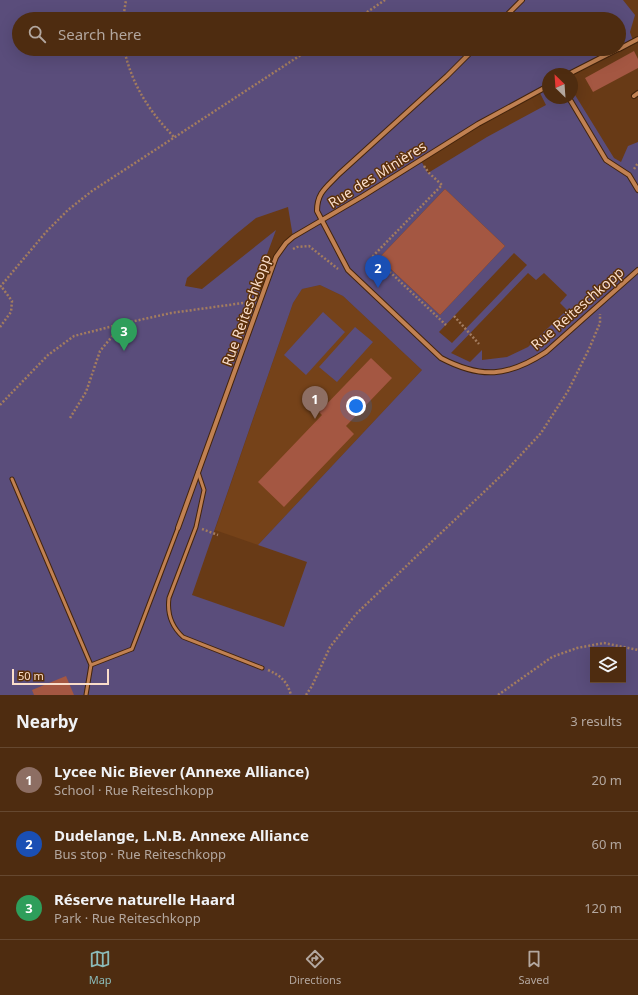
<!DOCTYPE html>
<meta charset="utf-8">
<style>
body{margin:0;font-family:"Noto Sans",sans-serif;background:#58381e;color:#f1f3f6}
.controls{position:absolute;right:12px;bottom:12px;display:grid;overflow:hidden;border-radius:0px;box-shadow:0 4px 16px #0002}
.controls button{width:36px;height:36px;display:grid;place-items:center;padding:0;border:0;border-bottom:1px solid #654830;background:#4e2c10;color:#f1f3f6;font:20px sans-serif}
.compass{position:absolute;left:542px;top:68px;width:36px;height:36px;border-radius:50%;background:#4e2c10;box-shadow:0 4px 16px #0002;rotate:335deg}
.scale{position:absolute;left:12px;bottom:10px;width:97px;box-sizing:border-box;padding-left:4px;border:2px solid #faddca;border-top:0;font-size:11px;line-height:14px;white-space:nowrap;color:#faddca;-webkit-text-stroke:3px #5c3009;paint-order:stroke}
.you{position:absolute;left:356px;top:406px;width:14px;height:14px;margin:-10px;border:3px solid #fff;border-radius:50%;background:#1a73e8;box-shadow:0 0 0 6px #1a73e833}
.badge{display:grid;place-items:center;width:26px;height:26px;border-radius:50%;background:#8bbbb9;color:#fff;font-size:13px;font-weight:700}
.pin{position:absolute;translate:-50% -33px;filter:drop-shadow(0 1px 2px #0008)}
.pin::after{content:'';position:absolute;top:21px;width:14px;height:12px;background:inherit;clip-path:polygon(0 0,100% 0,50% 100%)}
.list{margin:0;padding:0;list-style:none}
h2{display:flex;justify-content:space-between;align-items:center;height:52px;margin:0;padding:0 16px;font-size:17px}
h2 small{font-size:13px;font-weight:400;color:#b3a79f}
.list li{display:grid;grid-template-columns:26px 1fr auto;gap:12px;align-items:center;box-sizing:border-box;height:64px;padding:0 16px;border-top:1px solid #654830}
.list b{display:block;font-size:15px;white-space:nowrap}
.list p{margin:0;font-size:13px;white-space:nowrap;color:#b3a79f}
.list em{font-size:13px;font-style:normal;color:#b3a79f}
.icon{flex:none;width:22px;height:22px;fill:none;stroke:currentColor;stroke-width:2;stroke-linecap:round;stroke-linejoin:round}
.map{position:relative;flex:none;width:638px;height:695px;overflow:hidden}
.search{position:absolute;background:#4e2c10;box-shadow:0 4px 16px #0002;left:12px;right:12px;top:12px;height:44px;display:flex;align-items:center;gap:10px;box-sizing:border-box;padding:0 14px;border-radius:22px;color:#b3a79f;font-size:15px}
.sheet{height:244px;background:#4e2c10}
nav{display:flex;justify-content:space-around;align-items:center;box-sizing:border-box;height:56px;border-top:1px solid #654830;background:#4e2c10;font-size:11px;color:#b3a79f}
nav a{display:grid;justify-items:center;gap:2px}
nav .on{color:#8bbbb9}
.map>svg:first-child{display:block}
.built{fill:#754219}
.green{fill:#5a4d7b;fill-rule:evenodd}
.building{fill:#a45742}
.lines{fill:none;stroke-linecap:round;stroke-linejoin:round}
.service-casing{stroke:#44240b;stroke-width:5}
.minor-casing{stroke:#44240b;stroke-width:6}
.path{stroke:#a37c5f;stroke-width:2.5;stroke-dasharray:2 2;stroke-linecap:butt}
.service{stroke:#c18152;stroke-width:3}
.minor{stroke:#c18152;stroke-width:4}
.labels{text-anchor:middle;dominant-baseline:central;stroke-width:3;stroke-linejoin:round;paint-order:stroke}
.street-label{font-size:14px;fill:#faddca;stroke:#5c3009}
</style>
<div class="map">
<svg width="638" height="695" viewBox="0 0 638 695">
<rect width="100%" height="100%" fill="#683a16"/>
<path class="built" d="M320 285 343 296 422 370 258 545 215 530 293 303 302 289Z"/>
<path class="green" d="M0 0H623L635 15 630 32 633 41 619 49V19H19V49H618L572 74H548V98H572V90L614 158 621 162 628 146 638 142V695H0ZM539 91 546 105 487 137 428 173 420 159ZM445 189 505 246 440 315 379 258ZM288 207 293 237 276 257 264 290 255 287 276 230 202 289 185 286 187 278 235 235 256 218ZM514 253 527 265 452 343 439 332ZM528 273 536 280 544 273 567 295 560 303 567 310 528 347 507 357 482 360V350L470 362 451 353ZM320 285 343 296 422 370 258 545 307 562 284 627 192 595 293 303 302 289ZM593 650H623V680H593Z
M323 312 345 332 306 375 284 355Z
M355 327 373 342 337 382 319 367Z"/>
<path class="building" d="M634 51 638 59V68L593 92 585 78Z
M445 189 505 246 440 315 379 258Z
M371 358 392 378 346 426 354 434 284 507 258 482 322 415 319 412Z
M66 676 74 695H34L32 690Z"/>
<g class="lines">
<g class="service-casing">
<path id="service" d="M198 472 204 490 196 527 169 598C167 613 172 627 183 637L262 668
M12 479 91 665
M86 695 91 665 132 649 178 528"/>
</g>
<g class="minor-casing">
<path id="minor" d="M503 19 522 0
M474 49 447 76 339 174C327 187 317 192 317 211L348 270 441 358C481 379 508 377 546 352L638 270
M619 49 638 39
M569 74 618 49
M634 96 638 93
M569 98 606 160 629 175 638 190
M178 528 276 257 286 243 293 237 363 196 478 124 548 86"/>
</g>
<path class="path" d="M123 19 126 0
M357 19 385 0
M124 49C132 85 149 111 174 137
M424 166 429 173 442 185 373 256 446 325
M634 169 638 163
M293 249 297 247 309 246 338 269
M0 287 46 232 68 210 92 191 310 49
M454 316 479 344
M0 327 11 312 12 301 1 286
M0 405 48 355 74 336 117 325 171 313 243 303 252 304
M70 418 86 392 100 351 115 333 117 325
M202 529 218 535
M268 670C281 676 287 681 291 695
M306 695 312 686 330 647 356 614 506 471 541 433 568 391 589 349 600 323V314
M498 695 552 657 577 648 604 643 638 650"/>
<use href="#service" class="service"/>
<use href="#minor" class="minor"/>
</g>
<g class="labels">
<g class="street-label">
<text transform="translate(377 174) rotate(-32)">Rue des Minières</text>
<text transform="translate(577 308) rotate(-41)">Rue Reiteschkopp</text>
<text transform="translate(246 310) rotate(-70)">Rue Reiteschkopp</text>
</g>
</g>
</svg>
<div class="controls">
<button><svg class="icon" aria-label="layers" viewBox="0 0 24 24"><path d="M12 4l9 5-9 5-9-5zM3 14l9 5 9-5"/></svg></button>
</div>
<svg class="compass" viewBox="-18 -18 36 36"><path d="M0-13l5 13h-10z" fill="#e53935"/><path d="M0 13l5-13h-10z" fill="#b3a79f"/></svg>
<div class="scale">50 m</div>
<div class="you"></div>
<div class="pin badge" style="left:315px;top:419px;background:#8d6e63">1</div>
<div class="pin badge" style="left:378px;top:288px;background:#1a4fb4">2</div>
<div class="pin badge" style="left:124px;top:351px;background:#2e9e5b">3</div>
<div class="search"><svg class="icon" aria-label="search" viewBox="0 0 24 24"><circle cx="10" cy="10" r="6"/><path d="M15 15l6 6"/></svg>Search here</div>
</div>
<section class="sheet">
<h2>Nearby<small>3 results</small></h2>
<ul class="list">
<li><span class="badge" style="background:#8d6e63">1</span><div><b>Lycee Nic Biever (Annexe Alliance)</b><p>School · Rue Reiteschkopp</p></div><em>20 m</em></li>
<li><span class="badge" style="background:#1a4fb4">2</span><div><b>Dudelange, L.N.B. Annexe Alliance</b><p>Bus stop · Rue Reiteschkopp</p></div><em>60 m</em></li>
<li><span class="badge" style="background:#2e9e5b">3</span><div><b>Réserve naturelle Haard</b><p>Park · Rue Reiteschkopp</p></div><em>120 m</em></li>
</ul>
</section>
<nav>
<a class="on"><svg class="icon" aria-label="map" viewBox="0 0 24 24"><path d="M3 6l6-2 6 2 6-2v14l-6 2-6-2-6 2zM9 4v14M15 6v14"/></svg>Map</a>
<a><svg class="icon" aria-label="directions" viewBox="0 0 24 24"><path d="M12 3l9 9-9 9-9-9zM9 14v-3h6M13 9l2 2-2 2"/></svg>Directions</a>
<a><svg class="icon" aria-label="saved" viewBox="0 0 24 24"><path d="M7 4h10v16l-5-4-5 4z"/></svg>Saved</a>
</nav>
